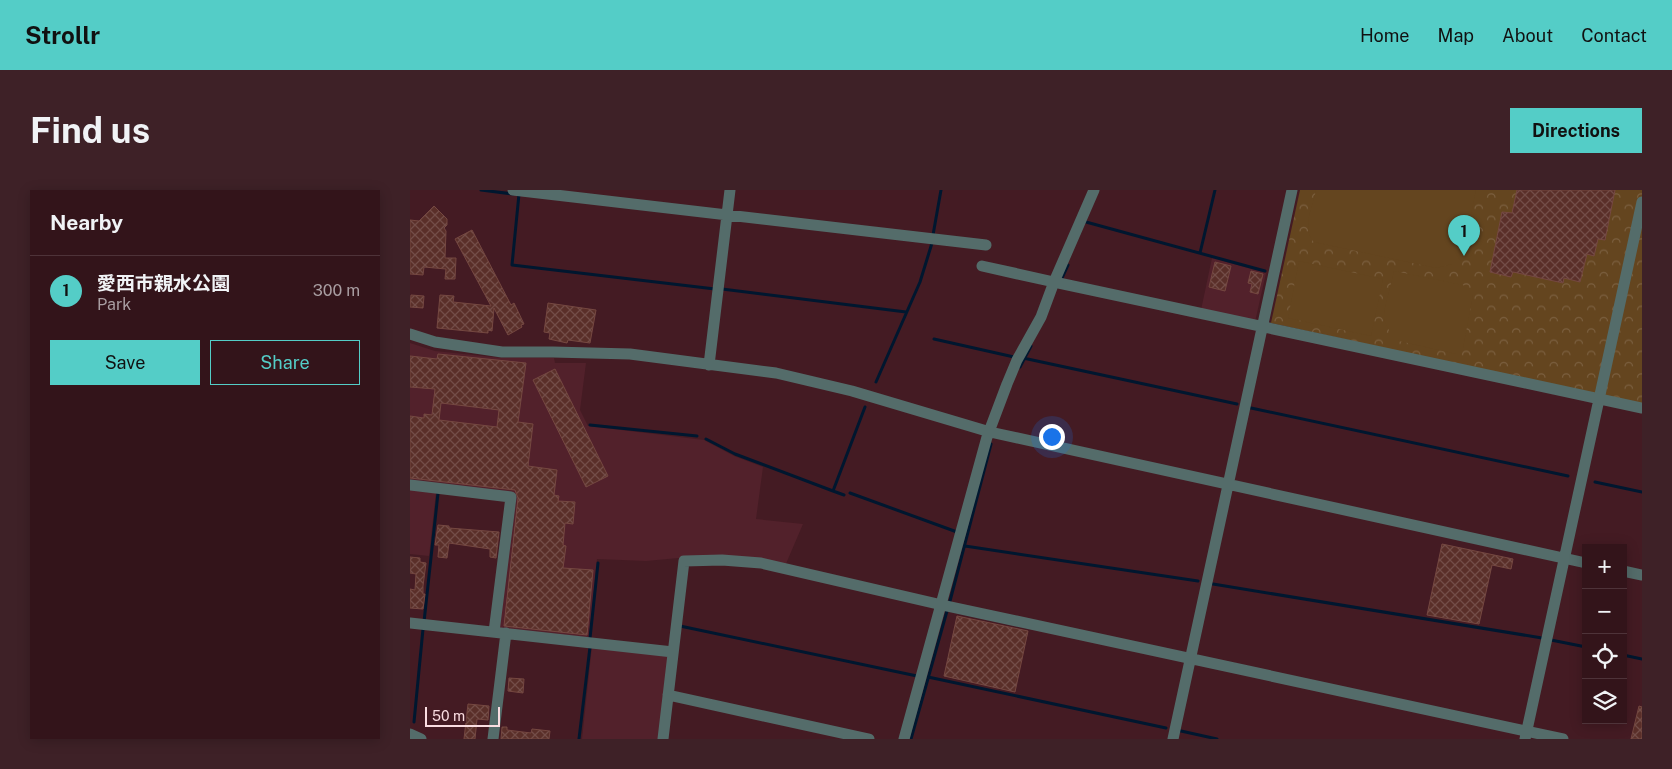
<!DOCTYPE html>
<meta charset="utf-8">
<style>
body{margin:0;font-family:"Public Sans","Noto Sans JP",sans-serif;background:#3e2127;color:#f1f3f6}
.controls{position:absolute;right:15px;bottom:15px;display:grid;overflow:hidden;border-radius:0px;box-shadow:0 2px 12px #0003}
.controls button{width:45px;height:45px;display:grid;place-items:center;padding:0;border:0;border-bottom:1px solid #4e3339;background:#33141a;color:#f1f3f6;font:25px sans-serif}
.scale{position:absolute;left:15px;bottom:12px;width:75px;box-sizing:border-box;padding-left:5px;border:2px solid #fadde1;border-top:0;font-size:14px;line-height:18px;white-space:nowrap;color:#fadde1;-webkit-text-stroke:4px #441b23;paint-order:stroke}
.you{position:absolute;left:641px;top:246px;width:18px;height:18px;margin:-12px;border:4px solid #fff;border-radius:50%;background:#1a73e8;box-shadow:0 0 0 8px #1a73e833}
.badge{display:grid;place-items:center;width:32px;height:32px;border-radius:50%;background:#54cdc7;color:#111;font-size:16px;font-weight:700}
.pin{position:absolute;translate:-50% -41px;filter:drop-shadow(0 1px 2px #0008)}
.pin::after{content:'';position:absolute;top:26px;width:18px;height:15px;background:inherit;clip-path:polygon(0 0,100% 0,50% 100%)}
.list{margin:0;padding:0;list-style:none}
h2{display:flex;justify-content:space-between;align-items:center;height:65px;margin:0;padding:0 20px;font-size:21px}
h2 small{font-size:16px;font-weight:400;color:#a99ea2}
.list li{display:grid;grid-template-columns:32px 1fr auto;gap:15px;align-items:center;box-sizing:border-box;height:70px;padding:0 20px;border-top:1px solid #4e3339}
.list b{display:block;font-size:19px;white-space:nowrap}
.list p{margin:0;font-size:16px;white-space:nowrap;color:#a99ea2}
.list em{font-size:16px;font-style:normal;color:#a99ea2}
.actions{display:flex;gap:10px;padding:15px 20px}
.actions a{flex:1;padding:11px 0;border:1px solid #54cdc7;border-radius:0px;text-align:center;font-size:18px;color:#54cdc7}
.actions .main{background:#54cdc7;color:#111}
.icon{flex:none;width:28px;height:28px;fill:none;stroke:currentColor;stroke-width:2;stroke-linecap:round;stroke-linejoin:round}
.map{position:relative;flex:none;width:1232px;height:549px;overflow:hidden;border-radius:0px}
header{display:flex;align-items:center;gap:30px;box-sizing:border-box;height:70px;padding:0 25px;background:#54cdc7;color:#111}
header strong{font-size:24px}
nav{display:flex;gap:28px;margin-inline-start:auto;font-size:18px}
.intro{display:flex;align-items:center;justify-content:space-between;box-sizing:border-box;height:120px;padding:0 30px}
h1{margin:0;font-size:35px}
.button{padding:12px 22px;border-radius:0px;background:#54cdc7;color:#111;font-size:18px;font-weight:700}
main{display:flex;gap:30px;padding:0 30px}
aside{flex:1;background:#33141a;border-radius:0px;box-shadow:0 2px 12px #0003}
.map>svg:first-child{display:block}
.built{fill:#52212b}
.forest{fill:url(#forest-crowns)}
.garden{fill:#64451f}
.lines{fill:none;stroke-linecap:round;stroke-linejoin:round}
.stream{stroke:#00172f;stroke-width:3}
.building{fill:url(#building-cross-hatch);stroke:#754841;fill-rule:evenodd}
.minor{stroke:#546c6a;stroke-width:11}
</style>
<header>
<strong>Strollr</strong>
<nav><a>Home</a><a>Map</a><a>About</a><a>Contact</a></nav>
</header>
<div class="intro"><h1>Find us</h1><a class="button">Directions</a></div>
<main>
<aside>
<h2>Nearby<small></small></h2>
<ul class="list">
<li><span class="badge">1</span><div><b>愛西市親水公園</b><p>Park</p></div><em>300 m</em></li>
</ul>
<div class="actions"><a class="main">Save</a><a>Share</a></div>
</aside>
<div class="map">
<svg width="1232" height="549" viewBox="0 0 1232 549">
<defs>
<pattern id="forest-crowns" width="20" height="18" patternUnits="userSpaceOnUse" patternTransform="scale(1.25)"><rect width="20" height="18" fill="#64451f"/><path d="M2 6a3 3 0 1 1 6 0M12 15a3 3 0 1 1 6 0" fill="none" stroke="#7b5f3f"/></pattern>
<pattern id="building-cross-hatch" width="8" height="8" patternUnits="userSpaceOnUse" patternTransform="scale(1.25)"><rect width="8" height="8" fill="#5a2f29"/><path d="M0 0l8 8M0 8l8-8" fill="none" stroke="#734d48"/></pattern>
</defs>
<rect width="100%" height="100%" fill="#441b23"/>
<path class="built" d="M802 68 856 83 845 132 791 120Z
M0 153 25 161 92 168H144L145 173H176L170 220 178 236 294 250 324 266 353 277 346 329 393 334 375 376 279 367 236 371 187 369 179 449 88 439 103 306 0 293Z
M0 299 26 302 19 366 0 364Z
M182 456 259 465 250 549H172Z"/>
<path class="forest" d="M890 0H1232V215L861 133Z"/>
<path class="garden" d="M906 0H1066L1053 62 1042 74 1026 78 904 52C891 39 903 16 906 0Z
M889 71 973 89 961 146 878 128Z
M984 81 1053 95 1063 105 1053 158 1046 164 989 151 979 140 975 132 974 122Z"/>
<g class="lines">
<path class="stream" d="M71 0 103 4
M109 4 102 75 305 99
M676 32 855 81
M523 45 531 0
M790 63 805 0
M651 90 658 75
M312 99 496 122
M524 149 604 167
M613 168 827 214
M610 177 621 156
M466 192 510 92 522 53
M841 218 1158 286
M180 235 287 246
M296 249 325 264 423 301
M1185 292 1232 302
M440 303 547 342
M434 305 423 301 455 217
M555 356 788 391
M803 394 1132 448
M540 411 581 254
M14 432 28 303
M270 436 507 486
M180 448 188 373
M1141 450 1176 457
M1213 465 1232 469
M518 487 756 538
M4 532 13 439
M771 541 807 549
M169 549 180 457
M501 549 537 421"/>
</g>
<path class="building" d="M1107 0H1205L1195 50 1188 49 1184 66 1177 64 1170 92 1154 88 1153 93 1103 82 1101 87 1080 82 1092 22 1102 23Z
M24 16 37 29V35L34 38 36 41 35 68H46L45 89H35L36 79 14 77 13 85 0 84V30L9 31Z
M62 40 101 115 104 113 114 134 111 135 112 137 98 145 84 118 82 141 78 140V143L27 138 30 105 44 106 43 112 81 116 45 49Z
M805 72 821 76 815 101 799 97Z
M841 81 853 84 848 104 840 102 842 94 838 93Z
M1 105 14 106 13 118 0 117Z
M138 113 186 120 180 153 158 150 157 153 139 149 140 143 134 142Z
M28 164 116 173 108 232 123 234 118 276 147 280 144 305 149 306 148 311 165 312 163 334 155 333 153 355 156 356 153 378 183 380 177 445 94 436 108 308 105 300 0 288V226L14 228V224L22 225 25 199 0 197V166L27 169ZM31 213 89 220 87 237 29 230Z
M145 179 198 286 176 297 123 190Z
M28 335 39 336V338L89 342 86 368 80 367V359L39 353 37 368 28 367 29 355H25Z
M1032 354 1103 369 1101 379 1082 375 1069 434 1017 425Z
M0 367 10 368V372L16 373 13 396V404H15L13 419 0 418V399L5 400 6 384 0 383Z
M547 426 618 441 605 502 534 486Z
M99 488 114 489 113 503 98 501Z
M58 514 79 516 78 530 67 529 65 549H54Z
M1229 516 1232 517V549H1221Z
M92 537H97V540L121 543 122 539 140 541 139 549H91Z"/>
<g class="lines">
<path class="minor" d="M103 0 576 55
M684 0 644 92 1232 218
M0 144 25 152 92 162H143L220 164 366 183 442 201 580 242 1176 373
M299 175 320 0
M0 295 101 307 84 442
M1213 381 1232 385
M0 433 263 462
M258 505 459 549
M0 544 11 549
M83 549 96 443
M253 549 274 371 312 370 351 373 532 415 1153 549
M494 549 577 247 597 194 607 170 631 127 644 92 572 76
M763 549 882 0
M1115 549 1232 12"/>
</g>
</svg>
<div class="controls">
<button>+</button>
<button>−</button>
<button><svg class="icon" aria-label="locate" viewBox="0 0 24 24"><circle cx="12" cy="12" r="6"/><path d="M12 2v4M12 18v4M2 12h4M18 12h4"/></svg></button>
<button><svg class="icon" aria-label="layers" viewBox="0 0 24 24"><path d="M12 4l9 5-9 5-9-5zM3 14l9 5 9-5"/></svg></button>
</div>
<div class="scale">50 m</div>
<div class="you"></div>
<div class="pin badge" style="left:1054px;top:66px">1</div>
</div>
</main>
